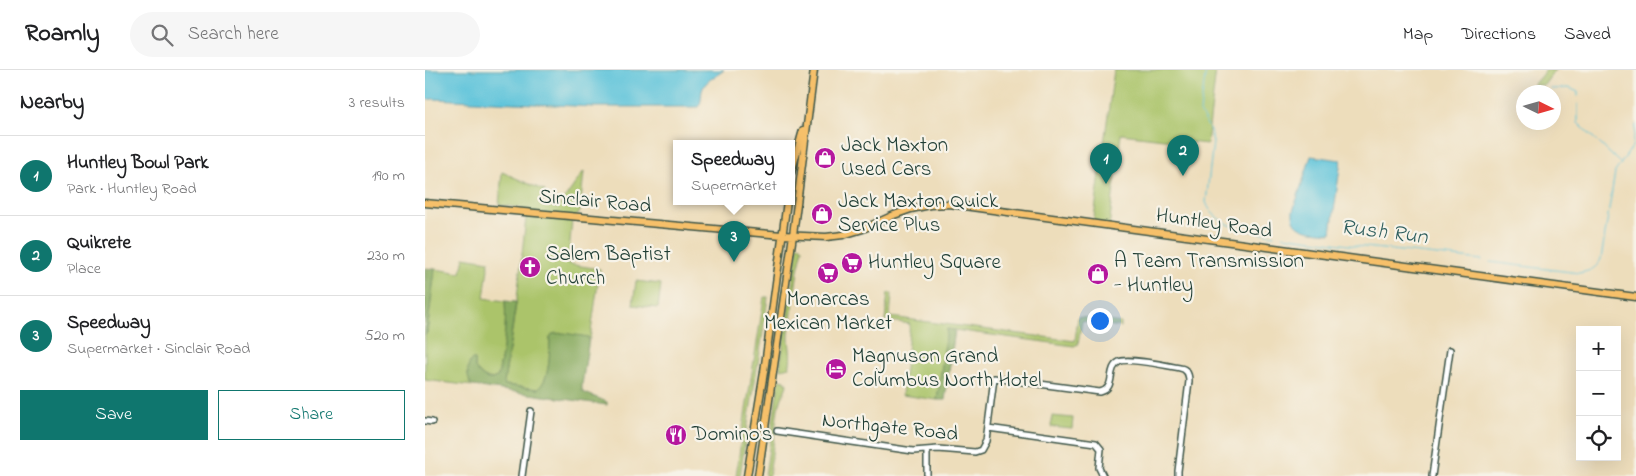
<!DOCTYPE html>
<meta charset="utf-8">
<style>
body{margin:0;font-family:"Indie Flower",sans-serif;background:#f6f6f6;color:#202124}
.controls{position:absolute;right:15px;bottom:15px;display:grid;overflow:hidden;border-radius:0px;box-shadow:0 5px 20px #0002}
.controls button{width:45px;height:45px;display:grid;place-items:center;padding:0;border:0;border-bottom:1px solid #e0e0e0;background:#fff;color:#202124;font:25px sans-serif}
.compass{position:absolute;left:1091px;top:15px;width:45px;height:45px;border-radius:50%;background:#fff;box-shadow:0 5px 20px #0002;rotate:95deg}
.you{position:absolute;left:674px;top:250px;width:18px;height:18px;margin:-12px;border:4px solid #fff;border-radius:50%;background:#1a73e8;box-shadow:0 0 0 8px #1a73e833}
.badge{display:grid;place-items:center;width:32px;height:32px;border-radius:50%;background:#0f766e;color:#fff;font-size:16px;font-weight:700}
.pin{position:absolute;translate:-50% -41px;filter:drop-shadow(0 1px 2px #0008)}
.pin::after{content:'';position:absolute;top:26px;width:18px;height:15px;background:inherit;clip-path:polygon(0 0,100% 0,50% 100%)}
.popup{position:absolute;left:248px;top:70px;width:122px;height:65px;box-sizing:border-box;display:grid;place-content:center;border-radius:0px;background:#fff;filter:drop-shadow(0 1px 4px #0005);font-size:16px;white-space:nowrap;color:#757577}
.popup b{font-size:19px;color:#202124}
.popup::after{content:'';position:absolute;left:50%;top:100%;margin-left:-10px;border:10px solid transparent;border-top-color:#fff}
.list{margin:0;padding:0;list-style:none}
h2{display:flex;justify-content:space-between;align-items:center;height:65px;margin:0;padding:0 20px;font-size:21px}
h2 small{font-size:16px;font-weight:400;color:#757577}
.list li{display:grid;grid-template-columns:32px 1fr auto;gap:15px;align-items:center;box-sizing:border-box;height:80px;padding:0 20px;border-top:1px solid #e0e0e0}
.list b{display:block;font-size:19px;white-space:nowrap}
.list p{margin:0;font-size:16px;white-space:nowrap;color:#757577}
.list em{font-size:16px;font-style:normal;color:#757577}
.actions{display:flex;gap:10px;padding:15px 20px}
.actions a{flex:1;padding:11px 0;border:1px solid #0f766e;border-radius:0px;text-align:center;font-size:18px;color:#0f766e}
.actions .main{background:#0f766e;color:#fff}
.icon{flex:none;width:28px;height:28px;fill:none;stroke:currentColor;stroke-width:2;stroke-linecap:round;stroke-linejoin:round}
.map{position:relative;flex:none;width:1211px;height:406px;overflow:hidden}
header{display:flex;align-items:center;gap:30px;box-sizing:border-box;height:70px;padding:0 25px;background:#fff;border-bottom:1px solid #e0e0e0}
header strong{font-size:24px}
nav{display:flex;gap:28px;margin-inline-start:auto;font-size:18px}
.search{width:350px;height:45px;background:#f6f6f6;display:flex;align-items:center;gap:12px;box-sizing:border-box;padding:0 18px;border-radius:28px;color:#757577;font-size:19px}
main{display:flex}
aside{flex:1;background:#fff}
.map>svg:first-child{display:block}
.green{fill:#abc46a;stroke:#65804f}
.forest{fill:#88aa5e;stroke:#547449}
.water{fill:#5cc3da;stroke:#3e8087}
.lines{fill:none;stroke-linecap:round;stroke-linejoin:round}
.stream{stroke:#5cc3da;stroke-width:1}
.minor-casing{stroke:#3e5548;stroke-width:8}
.major-casing{stroke:#3e5548;stroke-width:9}
.minor{stroke:#fff;stroke-width:5}
.major{stroke:#f6c06b;stroke-width:6}
.labels{text-anchor:middle;dominant-baseline:central;stroke-width:4.5;stroke-linejoin:round;paint-order:stroke}
.poi-label{font-size:21px;fill:#1f3d34;stroke:#f7f3e8;text-anchor:start}
.street-label{font-size:21px;fill:#1f3d34;stroke:#f7f3e8}
.water-label{font-size:22px;font-style:italic;fill:#2e5e5e;stroke:#f7f3e8}
</style>
<header>
<strong>Roamly</strong>
<div class="search"><svg class="icon" aria-label="search" viewBox="0 0 24 24"><circle cx="10" cy="10" r="6"/><path d="M15 15l6 6"/></svg>Search here</div>
<nav><a>Map</a><a>Directions</a><a>Saved</a></nav>
</header>
<main>
<aside>
<h2>Nearby<small>3 results</small></h2>
<ul class="list">
<li><span class="badge">1</span><div><b>Huntley Bowl Park</b><p>Park · Huntley Road</p></div><em>190 m</em></li>
<li><span class="badge">2</span><div><b>Quikrete</b><p>Place</p></div><em>230 m</em></li>
<li><span class="badge">3</span><div><b>Speedway</b><p>Supermarket · Sinclair Road</p></div><em>520 m</em></li>
</ul>
<div class="actions"><a class="main">Save</a><a>Share</a></div>
</aside>
<div class="map">
<svg width="1211" height="406" viewBox="0 0 1211 406">
<rect width="100%" height="100%" fill="#f7f3e8"/>
<filter id="ink" filterUnits="userSpaceOnUse"><feTurbulence type="fractalNoise" baseFrequency=".02" numOctaves="2"/><feDisplacementMap in="SourceGraphic" scale="10" xChannelSelector="R" yChannelSelector="G"/><feConvolveMatrix kernelMatrix="1 2 1 2 8 2 1 2 1" color-interpolation-filters="sRGB"/></filter>
<filter id="wash" filterUnits="userSpaceOnUse"><feTurbulence type="fractalNoise" baseFrequency=".0096" numOctaves="4" result="noise"/><feDisplacementMap in="SourceGraphic" scale="20" xChannelSelector="R" yChannelSelector="G"/><feGaussianBlur stdDeviation="1.12" result="paint"/><feColorMatrix in="noise" values="0 0 0 0 0 0 0 0 0 0 0 0 0 0 0 0 0 1.4 0 .05"/><feComposite in="paint" operator="in"/></filter>
<g filter="url(#wash)">
<rect width="100%" height="100%" fill="#edddbb"/>
<path class="green" d="M689 0H791L782 74 696 64 684 157 668 155Z
M1121 0H1130L1119 15H1108Z
M159 101 155 142 147 150 143 194 175 199 165 269 163 267 130 263 125 268C124 284 126 307 113 319L80 315 79 313 92 228 101 148 97 138 74 135 77 102 120 121 118 134 133 138Z
M373 175 376 176 378 179 373 200 364 263C363 274 368 286 364 297L356 299 355 297Z
M39 187 64 191 59 228 80 231C82 257 78 280 73 306 63 313 56 305 50 298V290L44 313 48 316 0 310V265L2 263 10 199 36 203Z
M211 211 236 214 233 238 208 235Z
M463 223H467L465 247 650 271 653 247 696 253V257L657 251 653 274 649 276 522 259 512 330 477 325 485 254 460 250Z
M341 227H343C335 287 323 346 315 406H311C319 347 330 288 339 228Z
M355 309 360 310 362 315 353 338 344 406H340L354 311Z
M627 346 648 348 647 359 626 357Z"/>
<path class="forest" d="M0 198 10 199 2 263 0 265Z
M80 231 91 232 79 313 80 315 113 319C126 307 124 283 125 268L127 264 139 263 163 267 164 269 157 315V321L160 323 182 332V335L48 316C41 310 41 296 47 289L50 290V298C56 305 63 314 73 306 78 280 82 257 80 231Z
M522 259 530 260 520 330H512Z"/>
<path class="water" d="M0 0H299C292 6 281 10 278 18 275 24 278 31 273 37H169L8 29 0 30Z
M886 86 916 90 906 163C891 161 866 163 868 141Z"/>
<g class="lines">
<path class="stream" d="M781 0 775 42 785 60 788 72 781 132C790 158 826 161 849 165
M1126 19 1144 18 1153 22V26
M1117 20H1119
M1153 34V53L1196 94
M858 166 931 176 1057 190
M1065 192 1154 203C1165 201 1171 199 1176 189L1190 102 1207 77 1211 55"/>
</g>
</g>
<g filter="url(#ink)">
<g class="lines">
<g class="minor-casing">
<path id="minor" d="M0 351 7 352
M563 358 671 373 676 379 674 398 678 406
M352 361 488 381 513 379 550 382 556 380 561 371 569 308 675 322C692 318 681 299 694 292 701 287 744 296 755 298 762 299 764 304 764 311L753 401V406
M502 381V406
M97 406 106 341
M1007 406 1025 280"/>
</g>
<g class="major-casing">
<path id="major" d="M366 103 378 60
M0 133 357 165 401 167 418 165 438 159 469 145 486 139 505 135 524 134 1211 227
M322 406 339 302 362 131
M333 406 368 165 389 0"/>
</g>
<use href="#minor" class="minor"/>
<use href="#major" class="major"/>
</g>
</g>
<defs>
<g id="shop-disc" transform="scale(1.125)"><circle r="9.5" fill="#b5179e" stroke="#f7f3e8"/><path d="M-5-2.5h2.3a2.7 3.5 0 0 1 5.4 0H5L5.5 6h-11ZM-1.5-2.5h3a1.5 2.3 0 0 0-3 0Z" fill="#fff"/></g>
<g id="supermarket-disc" transform="scale(1.125)"><circle r="9.5" fill="#b5179e" stroke="#f7f3e8"/><path d="M-6-5.5h2.5l.6 2H6L4.5 2H-2.5L-4.4-4H-6ZM-1.5 3.2a1.3 1.3 0 1 0 .1 0ZM3 3.2a1.3 1.3 0 1 0 .1 0Z" fill="#fff"/></g>
<g id="church-disc" transform="scale(1.125)"><circle r="9.5" fill="#b5179e" stroke="#f7f3e8"/><path d="M-1.2-6h2.4v3.5h3.3v2.4h-3.3V6h-2.4V-.1h-3.3v-2.4h3.3Z" fill="#fff"/></g>
<g id="hotel-disc" transform="scale(1.125)"><circle r="9.5" fill="#b5179e" stroke="#f7f3e8"/><path d="M-6-4.5h1.5V1H6V5H4.5V3h-9V5H-6ZM-4 0a1.8 1.8 0 1 1 3.6 0ZM.5 0V-2.5h3Q6-2.5 6 0Z" fill="#fff"/></g>
<g id="restaurant-disc" transform="scale(1.125)"><circle r="9.5" fill="#b5179e" stroke="#f7f3e8"/><path d="M-5-6h1v4h1v-4h1v4h1v-4h1v5L-1.5 .5V6h-2V.5L-5-1ZM5-6V6H3V1.5H1.5Q1.5-4 5-6Z" fill="#fff"/></g>
</defs>
<g fill-rule="evenodd">
<use href="#shop-disc" x="400" y="88"/>
<use href="#shop-disc" x="397" y="144"/>
<use href="#supermarket-disc" x="427" y="193"/>
<use href="#church-disc" x="105" y="197"/>
<use href="#supermarket-disc" x="403" y="203"/>
<use href="#shop-disc" x="673" y="204"/>
<use href="#hotel-disc" x="411" y="299"/>
<use href="#restaurant-disc" x="251" y="365"/>
</g>
<g class="labels">
<g class="poi-label">
<text x="416" y="76">Jack Maxton<tspan x="416" dy="24">Used Cars</tspan></text>
<text x="413" y="132">Jack Maxton Quick<tspan x="413" dy="24">Service Plus</tspan></text>
<text x="121" y="185">Salem Baptist<tspan x="121" dy="24">Church</tspan></text>
<text x="689" y="192">A Team Transmission<tspan x="689" dy="24">- Huntley</tspan></text>
<text x="443" y="193">Huntley Square</text>
<text x="403" y="230" text-anchor="middle">Monarcas<tspan x="403" dy="24">Mexican Market</tspan></text>
<text x="427" y="287">Magnuson Grand<tspan x="427" dy="24">Columbus North Hotel</tspan></text>
<text x="267" y="365">Domino's</text>
</g>
<g class="street-label">
<text transform="translate(170 132) rotate(5)">Sinclair Road</text>
<text transform="translate(789 154) rotate(8)">Huntley Road</text>
<text transform="translate(465 358) rotate(6)">Northgate Road</text>
</g>
<g class="water-label">
<text transform="translate(959 163) rotate(7)">Rush Run</text>
</g>
</g>
</svg>
<div class="controls">
<button>+</button>
<button>−</button>
<button><svg class="icon" aria-label="locate" viewBox="0 0 24 24"><circle cx="12" cy="12" r="6"/><path d="M12 2v4M12 18v4M2 12h4M18 12h4"/></svg></button>
</div>
<svg class="compass" viewBox="-18 -18 36 36"><path d="M0-13l5 13h-10z" fill="#e53935"/><path d="M0 13l5-13h-10z" fill="#757577"/></svg>
<div class="you"></div>
<div class="pin badge" style="left:681px;top:114px">1</div>
<div class="pin badge" style="left:758px;top:106px">2</div>
<div class="pin badge" style="left:309px;top:192px">3</div>
<div class="popup"><b>Speedway</b>Supermarket</div>
</div>
</main>
